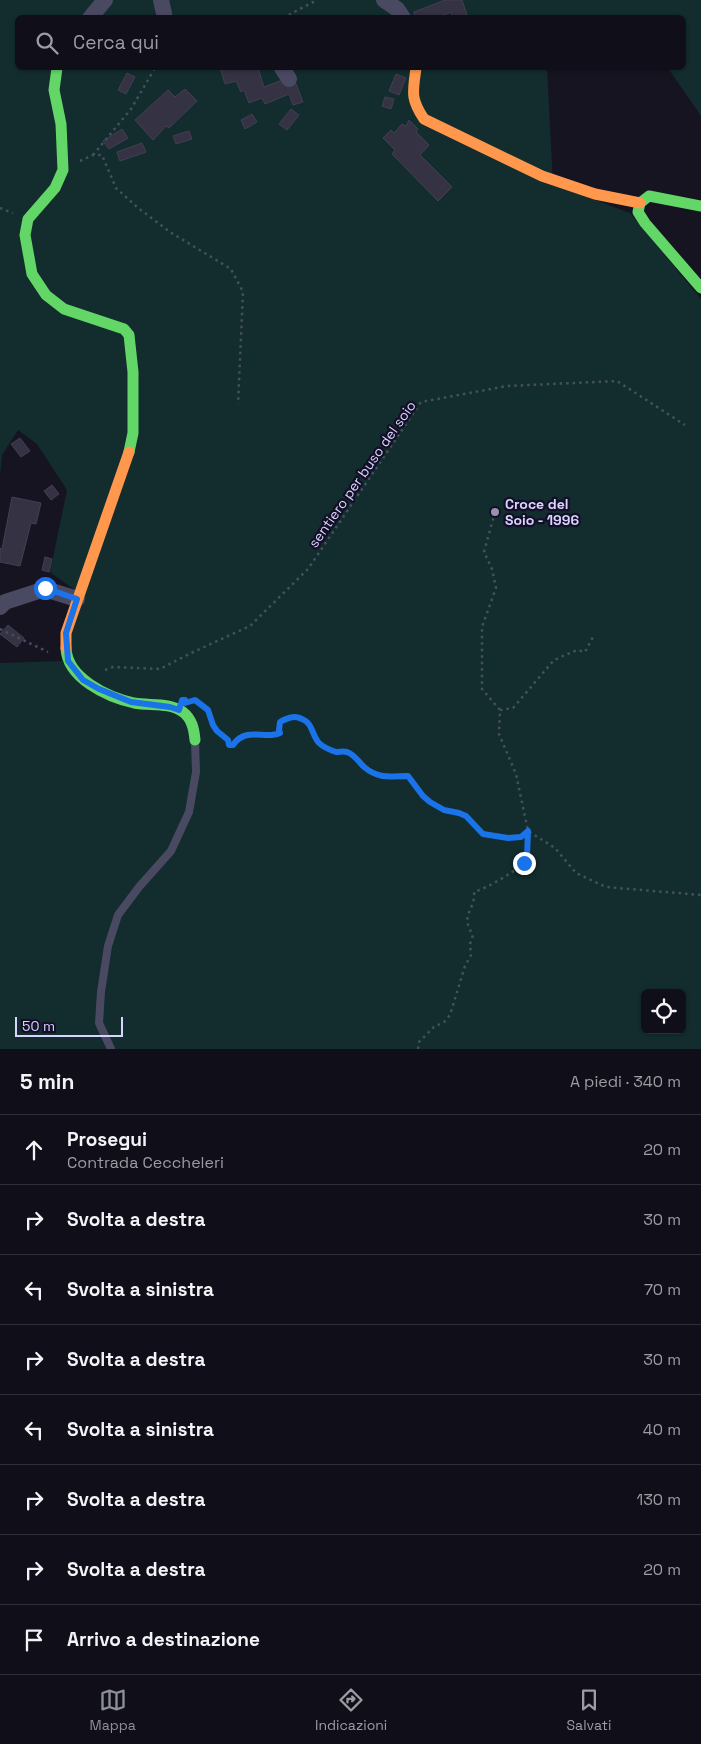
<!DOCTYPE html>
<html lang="it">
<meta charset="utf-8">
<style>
body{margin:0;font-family:"Space Grotesk",sans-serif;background:#191822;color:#f1f3f6}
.controls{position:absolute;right:15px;bottom:15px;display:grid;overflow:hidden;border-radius:8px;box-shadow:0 1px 4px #0004}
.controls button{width:45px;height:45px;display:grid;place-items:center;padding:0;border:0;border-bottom:1px solid #302f38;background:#100f19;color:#f1f3f6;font:25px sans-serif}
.scale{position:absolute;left:15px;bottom:12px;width:108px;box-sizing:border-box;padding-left:5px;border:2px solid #d9d4ff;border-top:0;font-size:14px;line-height:18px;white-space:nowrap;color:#d9d4ff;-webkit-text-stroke:4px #130f26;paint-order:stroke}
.stop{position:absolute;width:15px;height:15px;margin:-11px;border:4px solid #1a73e8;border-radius:50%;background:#fff}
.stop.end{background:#1a73e8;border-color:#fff;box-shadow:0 1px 5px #0008}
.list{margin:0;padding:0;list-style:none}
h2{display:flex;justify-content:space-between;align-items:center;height:65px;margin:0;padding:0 20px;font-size:21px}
h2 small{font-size:16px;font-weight:400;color:#9c9ca2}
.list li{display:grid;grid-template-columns:32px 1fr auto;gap:15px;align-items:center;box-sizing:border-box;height:70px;padding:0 20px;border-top:1px solid #302f38}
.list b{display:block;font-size:19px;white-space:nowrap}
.list p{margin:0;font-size:16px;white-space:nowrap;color:#9c9ca2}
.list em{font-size:16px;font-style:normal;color:#9c9ca2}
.icon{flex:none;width:28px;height:28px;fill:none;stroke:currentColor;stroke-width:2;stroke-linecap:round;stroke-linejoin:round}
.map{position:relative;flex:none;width:701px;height:1049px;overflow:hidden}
.search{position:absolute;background:#100f19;box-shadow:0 1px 4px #0004;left:15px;right:15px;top:15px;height:55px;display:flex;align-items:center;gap:12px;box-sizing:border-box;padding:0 18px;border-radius:8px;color:#9c9ca2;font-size:19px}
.sheet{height:625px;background:#100f19}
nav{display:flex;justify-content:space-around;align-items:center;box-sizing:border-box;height:70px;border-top:1px solid #302f38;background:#100f19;font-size:14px;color:#9c9ca2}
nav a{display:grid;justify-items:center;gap:2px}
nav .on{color:#8c9099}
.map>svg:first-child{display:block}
.green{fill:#132c2d;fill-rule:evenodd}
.building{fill:#343243;stroke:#433f54}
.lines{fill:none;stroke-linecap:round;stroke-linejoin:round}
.path{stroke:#44505f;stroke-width:2.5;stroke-dasharray:2.5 4;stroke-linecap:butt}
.lane{stroke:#4a4962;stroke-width:8}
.street{stroke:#4a4962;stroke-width:16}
.fast{stroke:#63d668;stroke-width:11}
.slow{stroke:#ff974d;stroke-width:11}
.route{stroke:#1a73e8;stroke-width:6}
.poi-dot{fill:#9591b1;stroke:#130f26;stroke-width:2}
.labels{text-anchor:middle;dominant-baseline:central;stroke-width:4.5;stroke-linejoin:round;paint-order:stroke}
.street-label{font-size:14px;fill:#d9d4ff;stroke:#130f26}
.poi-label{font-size:14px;font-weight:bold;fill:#d9d4ff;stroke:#130f26;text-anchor:start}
</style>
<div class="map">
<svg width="701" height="1049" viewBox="0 0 701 1049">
<rect width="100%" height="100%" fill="#161421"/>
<path class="green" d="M0 0H701V116L668 68H684V18H18V68H547L553 184 630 213 701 299V1049H0V663L62 661 83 596 50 572 67 490 37 444 18 430 2 455 0 475ZM645 993H682V1030H645Z"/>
<path class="building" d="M445 0H462L468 18H453L451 12 437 18H415L414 12Z
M220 68H258L264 87 293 76 303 102 293 105 289 94 265 104 262 98 249 103 244 90 241 92 236 81 225 84Z
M127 73 135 77 126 94 118 90Z
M396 74 406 78 399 95 389 91Z
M185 89 197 101 169 128 166 126 153 140 135 120 168 90 175 97Z
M385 97 394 99 391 109 382 106Z
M291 109 299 115 287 130 279 124Z
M252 114 257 122 245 129 241 120Z
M409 120 418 129 416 132 429 145 420 155 452 187 438 201 392 154 395 150 383 138 391 130 394 133 402 124 406 126Z
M122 129 128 138 109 149 103 141Z
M189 131 192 139 176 144 173 136Z
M142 143 146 152 120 161 117 152Z
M20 438 30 451 21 457 11 444Z
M52 485 59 494 51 500 44 491Z
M12 497 41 503 36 524 31 523 20 566 0 562V548L2 549Z
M45 557 52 559 49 572 42 570Z
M8 625 24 638 17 647 0 634Z"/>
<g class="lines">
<path class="path" d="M283 18 317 0
M93 155 131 109 155 68
M80 161 93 155H102L116 188 137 207 170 232 231 269 243 292 238 404
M0 208 13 213
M495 512 484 552 492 569 496 588 482 627V689L500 710 499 734 516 774 528 831 555 848 576 873 606 887 701 895
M0 629 48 652
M105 670 113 667 160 669 191 653 250 626 308 569 421 402 507 386 617 381 685 425
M204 707 208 710 211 719
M500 710 513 708 554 660 577 650 585 652 593 637
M213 724 217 731 228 740 229 745H233C247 726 265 740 280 733L279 729 280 722 288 717 302 719 313 729 318 742 326 748 337 752 344 751 353 755 365 767 382 776 393 778 408 776C417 783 420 795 430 802 440 810 451 809 462 814 470 818 475 826 482 832 488 838 515 841 522 836 525 835 526 833 528 831
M418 1049 419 1042 434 1027 444 1022 450 1015 465 966 471 955 470 944 473 935C459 914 476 910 474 892 485 889 524 868 527 857 529 850 527 840 528 833"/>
<path class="lane" d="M111 1049 99 1023 101 992 108 946 118 915 139 887 171 851 189 812 196 772 195 742"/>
<path class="street" d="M161 0 165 18
M384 0 397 9 403 18
M90 18 105 0
M282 68 289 79
M0 607 5 602 45 589 77 599"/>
<path class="fast" d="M57 68 54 90 61 124 63 170 55 188 28 219 25 235 32 274 46 295 64 309 124 329 129 335 133 372V433L129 452
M701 206 649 196 640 203 638 212 645 223 701 288
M66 648C67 678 107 697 134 703 150 706 169 702 183 712 192 719 194 729 195 740"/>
<path class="slow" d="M416 68C413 92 410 98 424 119L542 176 595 194 640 203
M66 648V633L129 452"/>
</g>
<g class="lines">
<path class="route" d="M45 588 77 599 66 633 68 661 83 680 99 689 131 702 170 707 179 710 182 700H185V703L195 700 208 710 213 725 217 731 228 740 229 745H233C246 726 265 740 280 733L279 730 280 722C287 718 294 715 302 719 313 723 312 736 319 743 323 747 330 750 336 752 340 752 343 751 347 752 355 755 358 761 364 767 380 780 391 776 408 776L423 796 430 802 444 810 459 813 466 816 483 834 508 838 521 837 528 831 527 856 524 863"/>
</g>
<circle class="poi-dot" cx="495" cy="512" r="5"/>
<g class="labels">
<g class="street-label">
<text transform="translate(362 474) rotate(-55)">sentiero per buso del soio</text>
</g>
<g class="poi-label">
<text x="505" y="504">Croce del<tspan x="505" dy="16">Soio - 1996</tspan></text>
</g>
</g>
</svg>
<div class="controls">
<button><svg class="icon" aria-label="locate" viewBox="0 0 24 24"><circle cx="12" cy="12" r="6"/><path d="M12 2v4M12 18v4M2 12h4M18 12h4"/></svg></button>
</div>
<div class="scale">50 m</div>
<div class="stop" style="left:45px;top:588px"></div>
<div class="stop end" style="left:524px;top:863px"></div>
<div class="search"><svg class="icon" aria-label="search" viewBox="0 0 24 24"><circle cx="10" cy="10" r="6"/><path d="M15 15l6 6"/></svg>Cerca qui</div>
</div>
<section class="sheet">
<h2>5 min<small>A piedi · 340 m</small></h2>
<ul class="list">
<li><svg class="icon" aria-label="ahead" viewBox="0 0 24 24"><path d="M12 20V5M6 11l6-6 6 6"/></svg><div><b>Prosegui</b><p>Contrada Ceccheleri</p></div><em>20 m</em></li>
<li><svg class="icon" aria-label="right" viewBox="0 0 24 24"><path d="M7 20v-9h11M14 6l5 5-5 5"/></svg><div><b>Svolta a destra</b></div><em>30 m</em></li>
<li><svg class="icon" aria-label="left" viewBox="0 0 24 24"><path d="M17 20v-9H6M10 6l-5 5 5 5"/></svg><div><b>Svolta a sinistra</b></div><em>70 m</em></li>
<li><svg class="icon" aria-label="right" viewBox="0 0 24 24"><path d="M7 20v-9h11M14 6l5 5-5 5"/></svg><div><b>Svolta a destra</b></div><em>30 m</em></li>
<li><svg class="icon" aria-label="left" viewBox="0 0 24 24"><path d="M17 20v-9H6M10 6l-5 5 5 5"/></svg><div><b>Svolta a sinistra</b></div><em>40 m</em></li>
<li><svg class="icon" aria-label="right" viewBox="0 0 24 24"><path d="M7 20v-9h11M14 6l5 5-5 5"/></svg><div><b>Svolta a destra</b></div><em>130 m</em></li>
<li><svg class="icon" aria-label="right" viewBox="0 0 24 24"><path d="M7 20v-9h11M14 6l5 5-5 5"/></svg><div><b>Svolta a destra</b></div><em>20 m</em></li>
<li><svg class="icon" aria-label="arrive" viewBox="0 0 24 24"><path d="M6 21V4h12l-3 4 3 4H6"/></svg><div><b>Arrivo a destinazione</b></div></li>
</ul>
</section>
<nav>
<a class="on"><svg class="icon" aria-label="map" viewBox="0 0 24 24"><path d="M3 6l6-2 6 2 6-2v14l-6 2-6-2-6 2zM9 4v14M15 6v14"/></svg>Mappa</a>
<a><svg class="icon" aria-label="directions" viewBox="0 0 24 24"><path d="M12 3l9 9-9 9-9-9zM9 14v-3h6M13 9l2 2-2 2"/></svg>Indicazioni</a>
<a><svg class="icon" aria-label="saved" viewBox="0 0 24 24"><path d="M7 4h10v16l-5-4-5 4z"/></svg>Salvati</a>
</nav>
